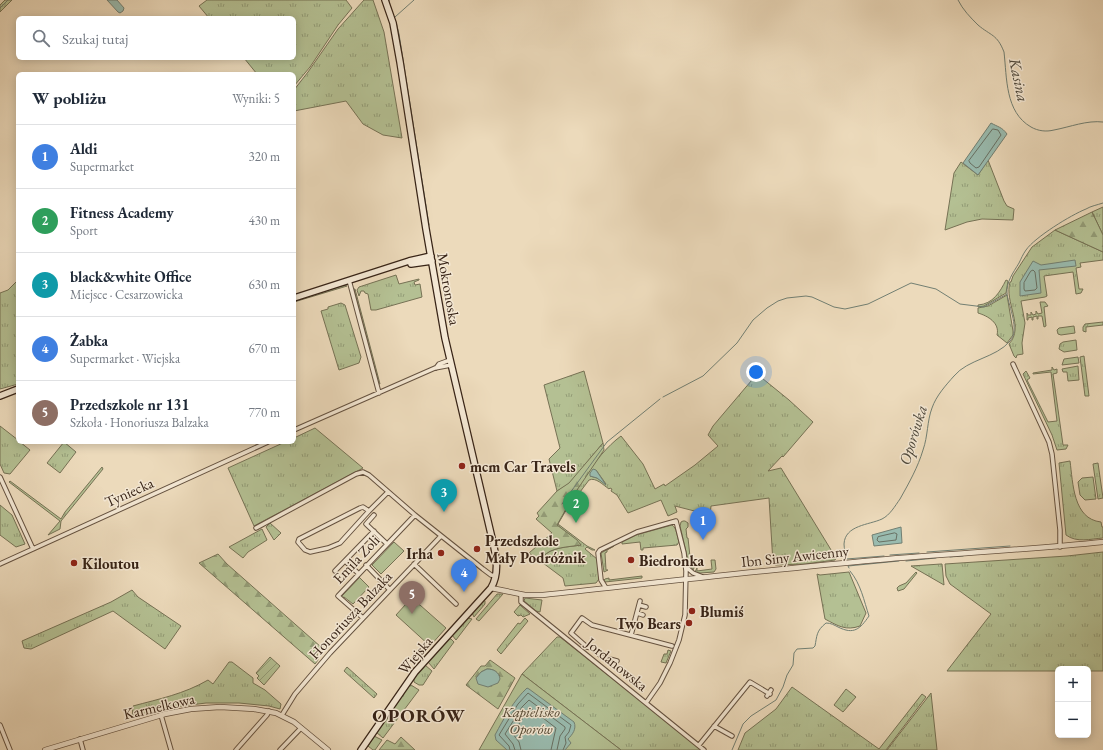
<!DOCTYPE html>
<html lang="pl">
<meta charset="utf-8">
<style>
body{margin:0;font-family:"EB Garamond",serif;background:#f6f6f7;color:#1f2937}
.controls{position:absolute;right:12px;bottom:12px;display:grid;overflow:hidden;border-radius:6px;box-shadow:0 2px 10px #0003}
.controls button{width:36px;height:36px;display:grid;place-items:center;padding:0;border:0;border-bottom:1px solid #e0e1e3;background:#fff;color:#1f2937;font:20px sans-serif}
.you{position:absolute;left:756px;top:372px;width:14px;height:14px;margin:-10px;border:3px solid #fff;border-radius:50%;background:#1a73e8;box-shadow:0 0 0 6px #1a73e833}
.badge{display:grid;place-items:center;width:26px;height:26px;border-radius:50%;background:#2563eb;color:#fff;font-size:13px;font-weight:700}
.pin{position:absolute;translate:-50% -33px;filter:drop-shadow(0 1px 2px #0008)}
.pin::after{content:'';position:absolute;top:21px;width:14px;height:12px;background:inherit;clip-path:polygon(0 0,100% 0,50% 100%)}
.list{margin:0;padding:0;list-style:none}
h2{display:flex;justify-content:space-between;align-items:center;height:52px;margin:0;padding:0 16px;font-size:17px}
h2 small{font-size:13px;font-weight:400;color:#747a83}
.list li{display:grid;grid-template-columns:26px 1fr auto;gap:12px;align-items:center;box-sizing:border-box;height:64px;padding:0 16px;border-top:1px solid #e0e1e3}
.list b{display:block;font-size:15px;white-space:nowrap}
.list p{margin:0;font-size:13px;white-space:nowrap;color:#747a83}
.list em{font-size:13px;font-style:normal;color:#747a83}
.icon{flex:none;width:22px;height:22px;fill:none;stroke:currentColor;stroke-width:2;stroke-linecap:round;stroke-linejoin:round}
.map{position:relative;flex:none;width:1103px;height:750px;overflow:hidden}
.search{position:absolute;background:#fff;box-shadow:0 2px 10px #0003;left:16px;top:16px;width:280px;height:44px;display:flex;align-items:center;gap:10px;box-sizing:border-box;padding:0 14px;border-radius:6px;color:#747a83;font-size:15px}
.panel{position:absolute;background:#fff;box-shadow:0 2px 10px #0003;left:16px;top:72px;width:280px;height:372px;border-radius:6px}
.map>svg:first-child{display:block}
.grass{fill:url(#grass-tufts);stroke:#767255;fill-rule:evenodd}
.forest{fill:url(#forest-firs);stroke:#767255;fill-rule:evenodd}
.park{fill:#b4c093;stroke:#767255}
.garden{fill:url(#garden-furrows);stroke:#767255}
.water{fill:#99bbaf;stroke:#727f72}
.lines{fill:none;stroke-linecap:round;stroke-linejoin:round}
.shore{stroke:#687063;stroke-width:1}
.stream{stroke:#727f72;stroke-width:1}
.minor-casing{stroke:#655240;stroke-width:5.5}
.tertiary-casing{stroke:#655240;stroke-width:6}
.secondary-casing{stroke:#382417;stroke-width:8}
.minor{stroke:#f3e7d3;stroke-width:3.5}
.tertiary{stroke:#f3e7d3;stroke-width:4.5}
.secondary{stroke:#f3e7d3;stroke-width:5.5}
.poi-dot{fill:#8f2418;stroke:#f3e7d3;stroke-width:1.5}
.labels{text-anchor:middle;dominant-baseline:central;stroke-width:3;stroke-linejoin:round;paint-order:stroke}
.street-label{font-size:15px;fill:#382417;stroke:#f3e7d3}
.poi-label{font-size:15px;font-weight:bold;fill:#382417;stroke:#f3e7d3;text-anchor:start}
.park-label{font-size:15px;font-style:italic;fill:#574b36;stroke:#f3e7d3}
.water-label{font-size:16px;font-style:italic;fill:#504a3d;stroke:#f3e7d3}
.district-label{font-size:19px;font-weight:bold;letter-spacing:1px;fill:#382417;stroke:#f3e7d3}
</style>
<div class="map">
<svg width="1103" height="750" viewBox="0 0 1103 750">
<defs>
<pattern id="grass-tufts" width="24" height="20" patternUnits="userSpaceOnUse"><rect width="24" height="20" fill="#b4c093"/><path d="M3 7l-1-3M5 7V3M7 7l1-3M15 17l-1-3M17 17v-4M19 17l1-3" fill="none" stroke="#939c77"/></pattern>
<pattern id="forest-firs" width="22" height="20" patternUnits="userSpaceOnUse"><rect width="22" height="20" fill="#b4c093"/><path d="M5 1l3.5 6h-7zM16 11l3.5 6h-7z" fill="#939c77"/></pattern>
<pattern id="garden-furrows" width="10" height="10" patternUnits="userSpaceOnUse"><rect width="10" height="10" fill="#b4c093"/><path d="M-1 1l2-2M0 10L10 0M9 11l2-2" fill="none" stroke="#939c77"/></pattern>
</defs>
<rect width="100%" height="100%" fill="#ecdabb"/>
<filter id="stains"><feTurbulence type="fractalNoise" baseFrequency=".005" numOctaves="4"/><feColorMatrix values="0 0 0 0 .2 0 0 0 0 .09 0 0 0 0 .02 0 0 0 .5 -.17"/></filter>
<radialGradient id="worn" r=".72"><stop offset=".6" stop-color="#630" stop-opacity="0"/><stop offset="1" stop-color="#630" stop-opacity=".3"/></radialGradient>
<path class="grass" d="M5 0H12L0 12V5Z
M207 0H346L352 8 338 25 310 67 294 86V74H257L244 58H294V18H209L199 6Z
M364 0H373L384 32 402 138 383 135 363 124 346 101 294 111V90L308 72 338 29Z
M988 160 1004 201 1007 206 1014 209 1013 220 982 219 967 222 945 230 954 173 961 162 978 175Z
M1103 207V235L1092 212Z
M1055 230 1103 252V260L1080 263 1081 267 1076 268 1079 289H1083L1081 293 1076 294 1073 272 1044 276 1047 296 1045 297 1021 301 1025 323 1022 343 1023 354 1017 355 1016 358 1014 356 1009 344C1025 327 1004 302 1010 282H1011L1013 276 1032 247Z
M396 275 399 284 419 279V280L414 282 415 285 420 284 422 297 376 310H371L368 294 365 293 364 291H361L359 296 357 290 359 287Z
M18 280V384L0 389V293L8 290Z
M1006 280 1008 281 1006 293 984 306 978 307V305C993 304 1000 292 1006 280Z
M342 285 347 286 294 302V301Z
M354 289H355L380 384H379Z
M1007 295 1013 331V335L1007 343 997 335C1000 323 988 316 978 313V308L988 306Z
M1040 302H1045L1048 306 1044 307 1046 326 1044 327 1042 316H1038V319H1037V316L1033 317V320H1032V317L1028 318V320H1027V313L1028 315H1031V312L1033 315 1036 314V311L1038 314 1042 313Z
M341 303 345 305 361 357 359 363 339 370 321 311 328 309V307Z
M1103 322V325L1086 327V332L1083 331V327L1085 324Z
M1074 326 1075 333 1061 335 1058 334 1057 330 1059 328Z
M1076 340 1077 350 1064 352 1059 349 1060 344 1063 342Z
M1084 356 1089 396H1085L1080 357Z
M1078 357 1079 363 1062 365 1064 359Z
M1078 366 1079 380 1068 381 1067 372H1063L1062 369Z
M1052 367 1054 370 1057 369V373L1053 374 1063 445H1068L1066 449 1057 450 1052 435 1023 374 1026 371 1030 378 1027 380 1048 422 1057 421 1051 372 1033 374V373L1052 370Z
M584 371 603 443 569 484 557 491 549 459 560 448 544 385Z
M757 374 789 400 813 422 783 457 782 456 768 471 781 468 836 558 835 560 805 564 775 565 773 563 769 498 711 506 710 515 675 506 677 512 668 516 661 500 628 513 617 495 611 491 612 489 610 488 609 489C603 485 596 477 589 480L565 512 558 524 587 546 595 550H592L587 547 585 549 597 559 599 579 596 583 565 586 563 578 543 563V557C550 547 569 547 581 545L576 540 557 525C573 495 594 456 621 436L643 464 655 489 664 484 665 486 695 465 718 446 708 435 713 426ZM596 470 606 484 597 478 590 476Z
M0 426 18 440V442H20L30 450 10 474 4 473 0 464Z
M315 428 363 468 254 526 228 468 285 442H294V438Z
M64 442 76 452 60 473 47 463Z
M1070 461C1073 483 1073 519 1101 522L1102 527H1103V538C1090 539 1077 543 1066 535L1059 463Z
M1098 463 1103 498 1098 499 1093 464Z
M102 467 103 469 61 521 60 529 48 535 60 521 9 482 10 481 61 519 65 512Z
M1093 477 1096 499 1085 500 1080 495 1078 482 1082 478Z
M0 505 12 515 25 544 16 547 0 535Z
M683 521H685L688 523V527L686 529 687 538H688L691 566H694V568L693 570 688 560 680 526 681 522Z
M270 523 281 533 274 540 266 527Z
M672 525C677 528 677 537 679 542L677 545 643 548V550H641L640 542 622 544V542L636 535Z
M262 529 267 540 248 552 243 558 229 547Z
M614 546 607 550V552L605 553 606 570H608L604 572 601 553Z
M1103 552V671H1088V669H1058V671H947L991 614 950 584 946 576 945 564 1067 556Z
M711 560H715L716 569 714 572 700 573 695 572 697 568V571L712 569Z
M942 564 944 585 911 566 941 564Z
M849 572 866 613 860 626C846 631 838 626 825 619L817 574 820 575Z
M916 572 917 573 904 589 898 591 897 588 899 586 906 583Z
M642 576V578L605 582 604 580 605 579 609 578V580Z
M132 590 138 597 181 626 165 649 113 611 31 649 24 648 22 641 111 602Z
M497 594H503L479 621 476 619Z
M525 598 542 600 540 612 536 611 524 601Z
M483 599 485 601V604L474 617 472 613Z
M520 605 530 614 523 617 521 615 518 616 514 612Z
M468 618 472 619 456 640 452 635 465 619Z
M525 618 528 621 501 654 497 650 518 623 520 624Z
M557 637H560L702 750H621L522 674Z
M448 639H451L454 642 434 669 428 662Z
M668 650 671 651 666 663 661 662 664 654H667Z
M229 662H232L253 678V683L265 690 281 704 280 709 269 706 239 703H206L175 707 132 718 133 706C159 699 184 694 208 680L213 684Z
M423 665H425L432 671 423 685H419L414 682V678Z
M347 667 377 694 374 698 344 671Z
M411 685 419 690 383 738 376 732 408 686Z
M792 687 879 749 922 694 926 697 886 750H738L745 733 776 709Z
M846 689 856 697 843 712 834 705Z
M931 693 937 750H887Z
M374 736 382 740 375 750H373L368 746Z"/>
<path class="forest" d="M1092 212 1103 235V252L1055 230Z
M603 443 604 450 575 493 557 525 577 540 581 545C569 547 550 547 543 557V563L529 553 552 533 536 519 539 516 537 513 557 491 569 483Z
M218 554 227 564 321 647 317 653 318 660 315 664 199 563Z
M490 660 515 678 498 709 466 685 481 666H485ZM487 669C493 669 496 671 500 676L476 678 481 672Z
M401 737 415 750H379L387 740 395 744Z"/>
<path class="park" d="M394 542 404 551 381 574 372 565Z
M358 576 369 587 353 604 344 597 342 598 341 597 359 578Z
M412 602 420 605 446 628 430 646 396 615 406 604Z
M522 674 621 750H479Z"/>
<path class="garden" d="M270 657 280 666 264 685 257 678 259 676 256 673Z"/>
<path class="water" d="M107 0H117L124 8 123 11 120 13 118 12Z
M991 123C998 127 1002 127 1007 134L978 175 963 163Z
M1075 260 1076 266 1039 270 1041 293 1020 296V282L1033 261 1041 265Z
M593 469 596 470 606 485 597 478 590 476V473Z
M901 527 902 543 874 546 872 535Z
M487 669C494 669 499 672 500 679L498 683 488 687 478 684 476 678 481 672Z
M527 688 529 689 574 722C577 729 572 735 568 739L571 743 565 750H507L496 740 495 735C504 718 514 700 527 688Z"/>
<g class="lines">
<path class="shore" d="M993 129 998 130 1001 135 979 167 976 168 970 163 969 161Z
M1031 271 1033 270 1035 272 1037 288 1035 290 1025 291 1024 289V283Z
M895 533 897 534 896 540 879 542 877 540 878 537Z
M510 750 509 746 499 735 518 704 528 693 571 725 569 732 565 737 566 743 563 750
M515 750 513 744 505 734 522 707 529 700 565 727V729L560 736 557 750
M521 750 519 742 513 734 527 711 530 708 556 728 551 750"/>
<path class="stream" d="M389 0V2
M958 0C963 10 970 17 978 25 991 36 997 34 1004 52 1007 78 1005 112 1031 127 1038 131 1046 132 1054 130 1070 127 1087 120 1103 122
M0 8 8 0
M395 17 414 0
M396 22 399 34 429 225
M663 397 703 376 737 343 753 320 767 308 778 301 787 298 806 296 812 297 834 307 845 309 868 304 911 283 936 289 960 304 984 307 1007 294
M562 504 607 442 660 399
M927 552 1010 546
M890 555 919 553
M884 556 846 559C846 554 844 549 844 544 845 525 869 525 882 519 890 515 895 506 900 499 909 483 918 467 923 450 928 436 927 421 932 408 936 396 946 385 954 376 968 359 996 358 1010 341 1020 330 1009 307 1007 294 1006 282 1013 273 1019 263 1021 259 1023 254 1026 250 1035 237 1071 215 1086 209 1091 206 1097 205 1103 203
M950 557 963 556
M906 561 936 558
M849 568 848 566 899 561
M732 750 743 724 751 716 776 700 783 687 787 675 793 665 794 653 797 649 813 648 815 646C817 636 816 631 826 623 831 623 834 625 838 627 854 635 860 629 869 616 864 601 861 584 850 571"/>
<g class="minor-casing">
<path id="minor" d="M349 280 379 393
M1013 364 1049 442 1052 454 1060 530V547
M436 368 439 364 450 360
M294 430 435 368 451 365
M0 477 33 549
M369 511 340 543 328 548 310 552 305 550 298 542 299 539 360 508 363 507 369 511 388 492
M374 515 366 524 387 544
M256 528 356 474 363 472 369 475 415 515 483 569 491 575 495 576
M345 561 359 574
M0 564 268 442
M414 564 456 604
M366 565 390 590
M686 567 693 573 703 577
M335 571 374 531
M606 588 601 580 598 553 600 550 637 532 676 521 684 553 686 571 685 615 679 640 670 663 660 683 646 703
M521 595V602L704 750
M639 605 646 607
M637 613 643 615
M363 618 338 596 415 515
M631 635 640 601
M617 661 602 657 592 648 587 647 571 633 582 618 592 625 672 646
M767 696 771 690
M161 715 171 750
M282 715 295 694 330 653 441 536
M0 725 10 750
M714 726 732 736
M80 739 83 750
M699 745 750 682 770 694
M236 750 267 715 269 711
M280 750 301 728"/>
</g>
<g class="tertiary-casing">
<path id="tertiary" d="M491 588 525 595H543C654 583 765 570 877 560 952 553 1028 550 1103 542
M45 750 165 714 191 709 220 707 254 709 276 713 294 722 328 750"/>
</g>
<g class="secondary-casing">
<path id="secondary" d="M411 264 432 261
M294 298 409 261 431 256
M0 396 18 389
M361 750 415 672 491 588C501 571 495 551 491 534L445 338 426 229 400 62 393 23 385 0"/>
</g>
<use href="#minor" class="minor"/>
<use href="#tertiary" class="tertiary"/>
<use href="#secondary" class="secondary"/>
</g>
<g class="poi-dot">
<circle cx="462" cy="466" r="4"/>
<circle cx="477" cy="549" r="4"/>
<circle cx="441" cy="553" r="4"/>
<circle cx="631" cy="560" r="4"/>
<circle cx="74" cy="563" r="4"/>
<circle cx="692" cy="611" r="4"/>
<circle cx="689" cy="623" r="4"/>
</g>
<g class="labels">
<g class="street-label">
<text transform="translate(449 289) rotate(80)">Mokronoska</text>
<text transform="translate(129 492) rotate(-24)">Tyniecka</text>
<text transform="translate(795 556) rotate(-6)">Ibn Siny Awicenny</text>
<text transform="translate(356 559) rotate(-47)">Emila Zoli</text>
<text transform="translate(350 615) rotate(-47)">Honoriusza Balzaka</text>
<text transform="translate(415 655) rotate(-50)">Wiejska</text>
<text transform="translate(617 664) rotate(39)">Jordanowska</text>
<text transform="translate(159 706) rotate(-13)">Karmelkowa</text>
</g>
<g class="poi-label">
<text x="470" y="466">mcm Car Travels</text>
<text x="485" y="540">Przedszkole<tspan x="485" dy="17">Mały Podróżnik</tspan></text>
<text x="433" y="553" text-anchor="end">Irha</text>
<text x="639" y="560">Biedronka</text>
<text x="82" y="563">Kiloutou</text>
<text x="700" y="611">Blumiś</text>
<text x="681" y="623" text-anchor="end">Two Bears</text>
</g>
<g class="park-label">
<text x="531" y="711">Kąpielisko<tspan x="531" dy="17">Oporów</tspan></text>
</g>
<g class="water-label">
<text transform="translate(1019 80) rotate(78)">Kasina</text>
<text transform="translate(913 435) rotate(-73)">Oporówka</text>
</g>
<g class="district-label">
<text x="419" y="715">OPORÓW</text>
</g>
</g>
<rect width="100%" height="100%" filter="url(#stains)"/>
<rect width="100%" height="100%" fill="url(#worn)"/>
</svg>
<div class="controls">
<button>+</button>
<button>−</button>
</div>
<div class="you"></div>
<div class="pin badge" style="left:703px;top:540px;background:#3f7fe0">1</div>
<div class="pin badge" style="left:576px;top:523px;background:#2e9e5b">2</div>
<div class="pin badge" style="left:444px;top:512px;background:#0f9aa8">3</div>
<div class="pin badge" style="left:464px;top:592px;background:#3f7fe0">4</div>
<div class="pin badge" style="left:412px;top:614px;background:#8d6e63">5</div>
<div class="search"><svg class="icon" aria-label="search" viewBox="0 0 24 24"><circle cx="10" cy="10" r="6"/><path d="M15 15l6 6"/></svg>Szukaj tutaj</div>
<section class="panel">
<h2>W pobliżu<small>Wyniki: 5</small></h2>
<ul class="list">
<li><span class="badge" style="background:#3f7fe0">1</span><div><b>Aldi</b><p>Supermarket</p></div><em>320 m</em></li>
<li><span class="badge" style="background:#2e9e5b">2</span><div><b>Fitness Academy</b><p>Sport</p></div><em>430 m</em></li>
<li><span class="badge" style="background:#0f9aa8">3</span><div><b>black&amp;white Office</b><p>Miejsce · Cesarzowicka</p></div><em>630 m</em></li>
<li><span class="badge" style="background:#3f7fe0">4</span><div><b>Żabka</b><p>Supermarket · Wiejska</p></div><em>670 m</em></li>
<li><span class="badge" style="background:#8d6e63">5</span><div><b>Przedszkole nr 131</b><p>Szkoła · Honoriusza Balzaka</p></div><em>770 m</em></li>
</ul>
</section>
</div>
